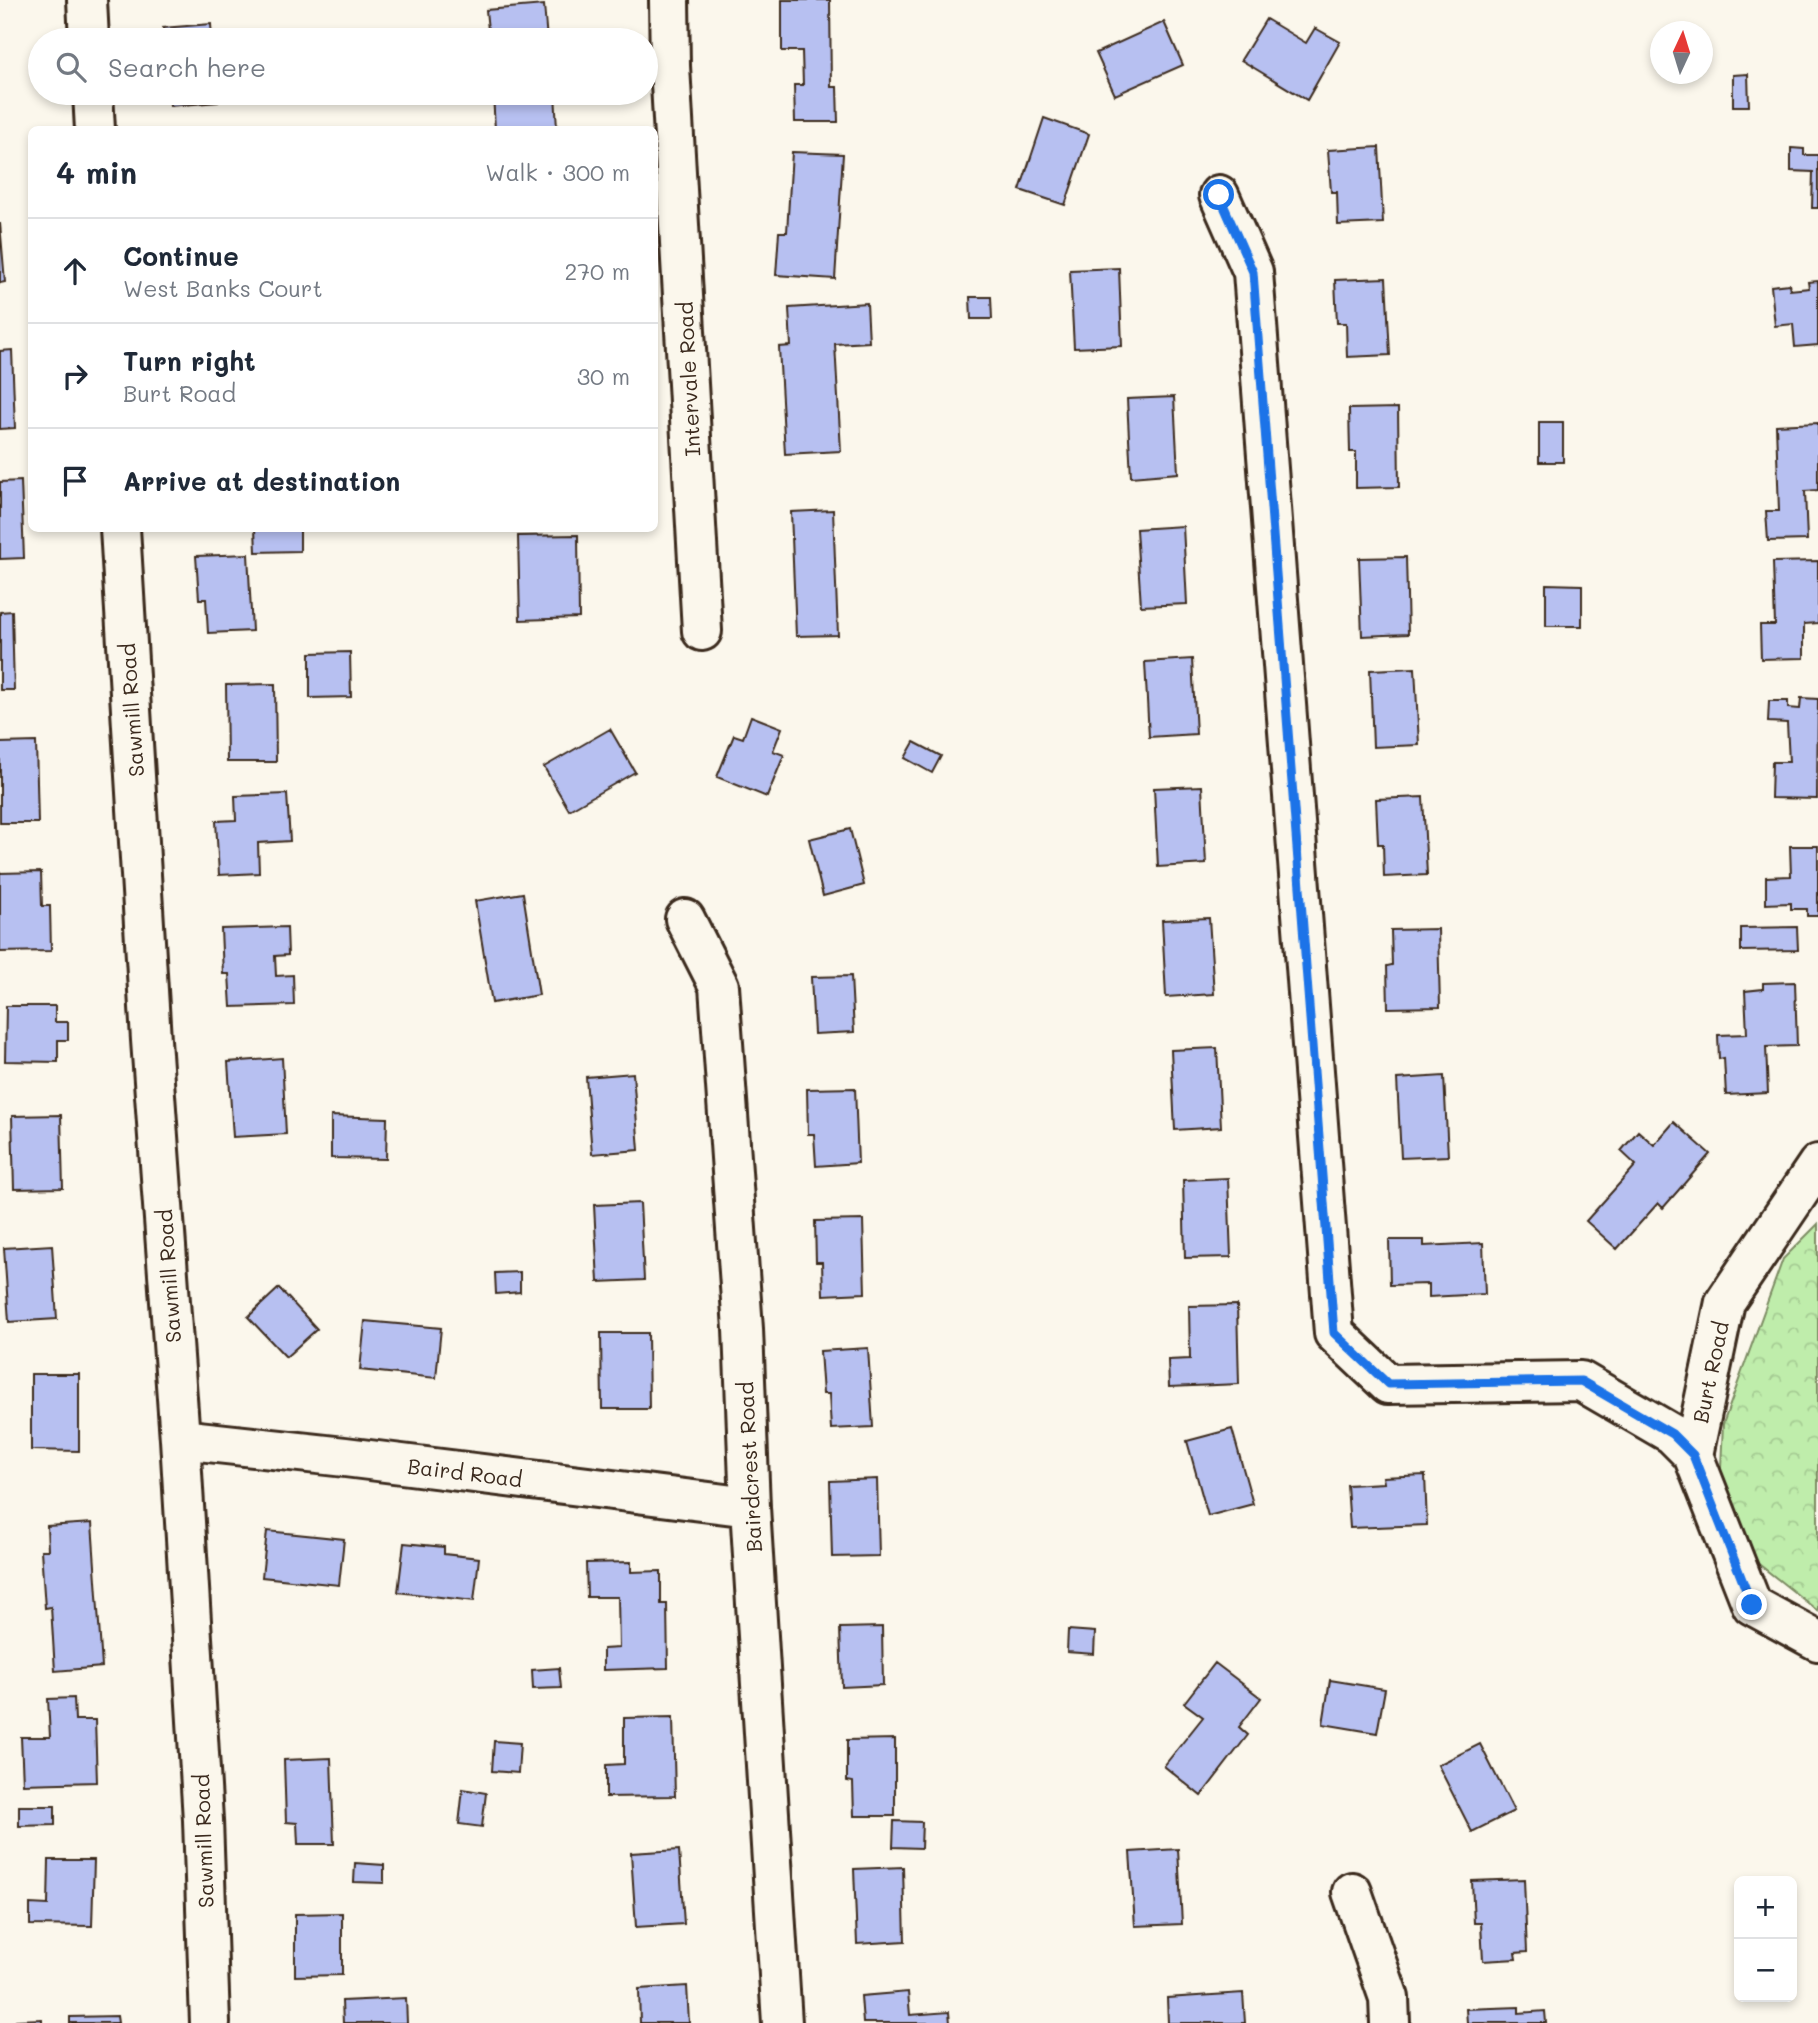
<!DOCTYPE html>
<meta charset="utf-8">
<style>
body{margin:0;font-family:Mali,sans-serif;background:#f6f6f7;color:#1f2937}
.controls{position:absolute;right:21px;bottom:21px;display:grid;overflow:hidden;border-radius:10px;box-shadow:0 4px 10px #0003}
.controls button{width:63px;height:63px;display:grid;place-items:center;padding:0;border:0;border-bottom:2px solid #e0e1e3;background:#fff;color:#1f2937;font:35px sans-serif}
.compass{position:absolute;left:1650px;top:21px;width:63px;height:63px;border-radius:50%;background:#fff;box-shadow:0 4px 10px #0003;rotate:4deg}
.stop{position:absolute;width:21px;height:21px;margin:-16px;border:5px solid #1a73e8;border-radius:50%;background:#fff}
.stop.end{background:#1a73e8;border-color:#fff;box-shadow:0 2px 7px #0008}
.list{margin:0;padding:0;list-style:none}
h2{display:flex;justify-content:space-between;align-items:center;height:91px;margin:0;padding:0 28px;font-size:30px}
h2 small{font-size:23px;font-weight:400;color:#747a83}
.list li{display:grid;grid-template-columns:46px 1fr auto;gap:21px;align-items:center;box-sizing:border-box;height:105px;padding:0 28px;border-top:2px solid #e0e1e3}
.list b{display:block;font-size:26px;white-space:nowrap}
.list p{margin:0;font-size:23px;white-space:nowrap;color:#747a83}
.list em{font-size:23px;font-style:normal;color:#747a83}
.icon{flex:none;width:38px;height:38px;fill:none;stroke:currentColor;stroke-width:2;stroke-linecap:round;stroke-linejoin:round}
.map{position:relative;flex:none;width:1818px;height:2023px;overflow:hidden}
.search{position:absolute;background:#fff;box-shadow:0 4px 10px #0003;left:28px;top:28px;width:630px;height:77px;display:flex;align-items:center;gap:18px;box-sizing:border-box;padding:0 24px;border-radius:38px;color:#747a83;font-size:26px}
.panel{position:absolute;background:#fff;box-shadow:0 4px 10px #0003;left:28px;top:126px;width:630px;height:406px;border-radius:10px}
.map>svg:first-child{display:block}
.park{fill:url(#park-crowns);stroke:#7d8c64;stroke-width:2}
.building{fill:#b7c0f1;stroke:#3b2a1e;stroke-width:2}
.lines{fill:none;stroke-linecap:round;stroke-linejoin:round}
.minor-casing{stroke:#3b2a1e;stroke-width:44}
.minor{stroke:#fbf7ec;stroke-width:38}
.route{stroke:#1a73e8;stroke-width:9}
.labels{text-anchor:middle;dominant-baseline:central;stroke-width:5;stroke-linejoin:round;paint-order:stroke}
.street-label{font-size:21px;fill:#3b2a1e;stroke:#fbf7ec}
</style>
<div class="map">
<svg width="1818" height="2023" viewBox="0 0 1818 2023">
<defs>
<pattern id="park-crowns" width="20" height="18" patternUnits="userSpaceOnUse" patternTransform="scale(1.75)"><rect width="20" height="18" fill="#bfedab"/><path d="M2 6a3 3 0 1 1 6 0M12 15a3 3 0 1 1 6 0" fill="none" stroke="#a5cb93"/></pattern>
</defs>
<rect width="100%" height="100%" fill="#fbf7ec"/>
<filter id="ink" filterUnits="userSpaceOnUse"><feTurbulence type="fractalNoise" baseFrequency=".0143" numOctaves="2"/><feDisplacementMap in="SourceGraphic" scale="14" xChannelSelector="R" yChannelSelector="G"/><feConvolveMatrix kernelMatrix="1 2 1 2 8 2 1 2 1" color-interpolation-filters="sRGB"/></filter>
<g filter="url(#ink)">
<path class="park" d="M1818 1224V1611L1751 1558 1720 1489 1723 1424 1783 1259Z"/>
<path class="building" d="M782 0H830L831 87H837L838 122H795L794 85H803L802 51H782Z
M544 5 547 40H489L486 10Z
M1266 19 1306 43 1315 28 1340 42 1307 100 1241 60Z
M1164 22 1183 65 1115 95 1096 53Z
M211 24 212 40H164L163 28Z
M1748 74 1749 106H1733V75Z
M169 93H217L218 102 170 106Z
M493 93H555L557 129 495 130Z
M1044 118 1089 134 1065 205 1020 190Z
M1379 147 1383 223 1338 225 1337 192H1331L1328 150Z
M1791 148 1804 149V155H1818V208H1812L1813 172 1791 171Z
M792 152 843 154 835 279 776 275 779 232H787Z
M0 223 5 282 0 283Z
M1119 268 1122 346 1074 348 1070 270Z
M1386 278 1390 355 1347 357 1346 323H1337L1335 280Z
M1818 281V345L1795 347 1793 324 1775 326 1771 286 1789 284 1790 290 1809 288 1808 282Z
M970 297H991L992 319H971Z
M867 303 869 342 835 344 841 451 785 454 779 347 791 346 789 308Z
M12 350 15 428 0 429V351Z
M1174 397 1178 473 1131 477 1127 399Z
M1398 408 1399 487 1356 488V452H1350L1349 409Z
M1539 422H1563V462H1539Z
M1818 423V490L1805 491 1807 540 1768 541 1766 511H1779L1776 425Z
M21 481 24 558 0 559V482Z
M833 510 838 635 796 636 791 512Z
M1183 526 1187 604 1141 606 1136 529Z
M255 528H300V551L256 552Z
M578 535 579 618 520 620 518 536Z
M248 554 252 631 208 633 206 599H199L196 556Z
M1406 557 1408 634 1362 636 1359 558Z
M1818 561V623L1804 624V658L1761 659 1760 625H1775L1773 562Z
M1546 584 1582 585V626H1546Z
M12 611 14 690H0V612Z
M350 652 351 697 310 698V653Z
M1192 659 1196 734 1149 737 1145 662Z
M1415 668 1419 745 1373 747 1370 670Z
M275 684 276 762H227L226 685Z
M1801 698 1818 699 1817 799 1771 798 1772 762H1789L1787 723 1768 722 1769 701H1788V708L1800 709Z
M751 716 782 728 773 751 784 755 767 797 717 777 734 735 743 738Z
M610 729 635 772 569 810 544 767Z
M36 742 38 823H0V743Z
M914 742 941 756 932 773 905 758Z
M1202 786 1206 864 1158 867 1154 788Z
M287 794 290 841 258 843 259 873 219 875 216 821 236 820 235 796Z
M1423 797 1427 875 1384 877 1383 844H1378L1376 799Z
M850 829 864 885 823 896 809 839Z
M1790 846H1818V916H1807V909H1791V903L1766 904V877L1791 876Z
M41 872 42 906H50L51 951 0 952V873Z
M523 893 539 995 492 1003 475 901Z
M1209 918 1214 994 1166 997 1162 920Z
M287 927 288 955 275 956 276 976 293 975 294 1005 231 1007 229 974H223L221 929Z
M1797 927 1798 950 1741 951V928Z
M1438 929 1440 1007 1388 1008 1387 966 1392 965 1391 930Z
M851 976 854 1032 814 1034 811 977Z
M1795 982 1797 1046 1766 1047 1768 1093 1726 1095 1724 1058 1719 1059 1718 1035 1747 1034 1745 991 1763 989V983Z
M6 1006H55V1022H68V1040H58V1062L5 1061Z
M1217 1048 1221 1127 1175 1130 1171 1050Z
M282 1058 286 1134 233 1137 228 1062Z
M633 1073 639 1150 592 1154 586 1077Z
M1444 1076 1448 1156 1401 1158 1397 1079Z
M855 1088 858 1163 816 1166 814 1134H808L807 1089Z
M61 1115 63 1188 14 1189 12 1116Z
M331 1116 387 1118 386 1159 331 1158Z
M1674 1122 1710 1154 1663 1208 1658 1203 1617 1249 1586 1221 1636 1165 1621 1151 1638 1131 1654 1145Z
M1228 1178 1231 1257 1185 1258 1183 1180Z
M640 1203 644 1280 598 1282 594 1205Z
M863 1220 865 1293 823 1295 822 1262H816L815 1221Z
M1389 1240H1424V1246L1483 1243 1485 1294 1429 1297V1284L1390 1285Z
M52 1245 57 1319 9 1322 4 1248Z
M520 1272V1292L496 1294 495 1273Z
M279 1288 317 1329 286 1357 248 1317Z
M1237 1305 1239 1384 1169 1387 1168 1360 1190 1359 1189 1306Z
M365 1321 441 1328 436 1378 360 1370Z
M601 1333H648L649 1409H602Z
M868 1348 873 1427 831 1429 829 1394H823L820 1351Z
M31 1374H79V1451L31 1450Z
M1232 1429 1253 1504 1208 1516 1187 1441Z
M1425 1475 1427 1525 1350 1528 1347 1485 1384 1483 1383 1477Z
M877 1479 879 1556 832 1557 830 1481Z
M92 1523 102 1667 55 1671 51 1607 45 1608 41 1550H48L47 1526Z
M267 1531 344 1539 339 1585 262 1577Z
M404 1543 444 1547V1554L479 1558 474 1601 398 1592Z
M631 1562V1572L661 1571V1604H667L668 1668 603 1670V1649L619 1648 618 1597H587L586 1563Z
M882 1627 883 1685 842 1687 840 1628Z
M1068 1630 1095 1632 1094 1654 1067 1652Z
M1215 1663 1261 1698 1239 1727 1248 1735 1201 1796 1164 1766 1203 1717 1184 1703Z
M559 1668 561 1688 533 1689 532 1670Z
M1330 1680 1385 1689 1377 1733 1323 1724Z
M74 1698 75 1720H95L97 1782 23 1784 21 1737H50L48 1699Z
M673 1717 675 1796 606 1797V1765L624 1764V1718Z
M895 1739V1816H854L853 1782 847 1781V1740Z
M494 1741 520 1743 518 1773 492 1771Z
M1480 1744 1514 1811 1472 1832 1438 1765Z
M331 1758 334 1844H298L297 1823 286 1822 284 1760Z
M463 1789 486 1793 482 1827 459 1824Z
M19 1806H55V1825L19 1826Z
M894 1821 922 1822 921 1848 893 1847Z
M1178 1849 1182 1924 1135 1926 1130 1852Z
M679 1850 684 1924 636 1927 631 1853Z
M49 1860H94L92 1926 30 1925V1904L48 1905Z
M355 1863 384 1865V1883L354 1882Z
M903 1867 905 1941 857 1944 854 1869Z
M1524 1879 1527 1952 1515 1953 1516 1959 1483 1961 1481 1923H1474L1472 1881Z
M342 1913V1975L295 1976V1914Z
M687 1986 689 2023H640L639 1989Z
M908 1992 910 2015 949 2012 950 2023H863L861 1996Z
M1243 1993 1245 2023H1168L1167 1998Z
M406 1998 407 2023H343L342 2001Z
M1519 2007V2013L1545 2011 1546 2023H1467L1466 2009Z
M117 2016 118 2023H70V2017Z
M42 2019V2023H16V2020Z"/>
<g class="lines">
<g class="minor-casing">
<path id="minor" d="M87 0 89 40
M669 0 670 66 702 631
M93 93 95 130
M1219 195 1253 272 1334 1333 1388 1384 1581 1381 1672 1434 1693 1455
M120 528 151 1040 180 1439 203 1820 210 2023
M685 919 719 986 743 1329 750 1507 782 2023
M1818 1164 1725 1302 1693 1455 1752 1605 1818 1641
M180 1439 345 1457 750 1507
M1352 1892 1389 1998 1390 2023"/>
</g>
<use href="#minor" class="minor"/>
</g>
</g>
<g class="lines" filter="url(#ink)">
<path class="route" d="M1219 195 1253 272 1334 1333 1388 1384 1581 1381 1672 1434 1693 1455 1752 1605"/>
</g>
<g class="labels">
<g class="street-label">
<text transform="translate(688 379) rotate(-93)">Intervale Road</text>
<text transform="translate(131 710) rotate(-94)">Sawmill Road</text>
<text transform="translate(168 1276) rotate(-94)">Sawmill Road</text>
<text transform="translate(1710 1372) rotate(-78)">Burt Road</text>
<text transform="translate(749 1467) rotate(-93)">Bairdcrest Road</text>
<text transform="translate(465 1472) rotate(7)">Baird Road</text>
<text transform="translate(203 1841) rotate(-92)">Sawmill Road</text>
</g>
</g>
</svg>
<div class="controls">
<button>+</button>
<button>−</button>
</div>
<svg class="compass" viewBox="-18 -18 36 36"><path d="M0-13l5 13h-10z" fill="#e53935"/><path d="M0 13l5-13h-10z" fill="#747a83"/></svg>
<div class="stop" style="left:1219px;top:195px"></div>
<div class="stop end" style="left:1752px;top:1605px"></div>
<div class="search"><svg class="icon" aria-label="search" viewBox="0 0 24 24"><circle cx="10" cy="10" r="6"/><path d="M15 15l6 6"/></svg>Search here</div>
<section class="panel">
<h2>4 min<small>Walk · 300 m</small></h2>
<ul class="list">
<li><svg class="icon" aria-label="ahead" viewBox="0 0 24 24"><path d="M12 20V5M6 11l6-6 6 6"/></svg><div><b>Continue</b><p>West Banks Court</p></div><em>270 m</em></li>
<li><svg class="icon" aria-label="right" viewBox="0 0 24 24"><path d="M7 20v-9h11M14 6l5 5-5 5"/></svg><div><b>Turn right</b><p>Burt Road</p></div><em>30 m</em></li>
<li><svg class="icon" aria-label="arrive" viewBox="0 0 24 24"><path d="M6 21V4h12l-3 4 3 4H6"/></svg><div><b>Arrive at destination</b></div></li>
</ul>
</section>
</div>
